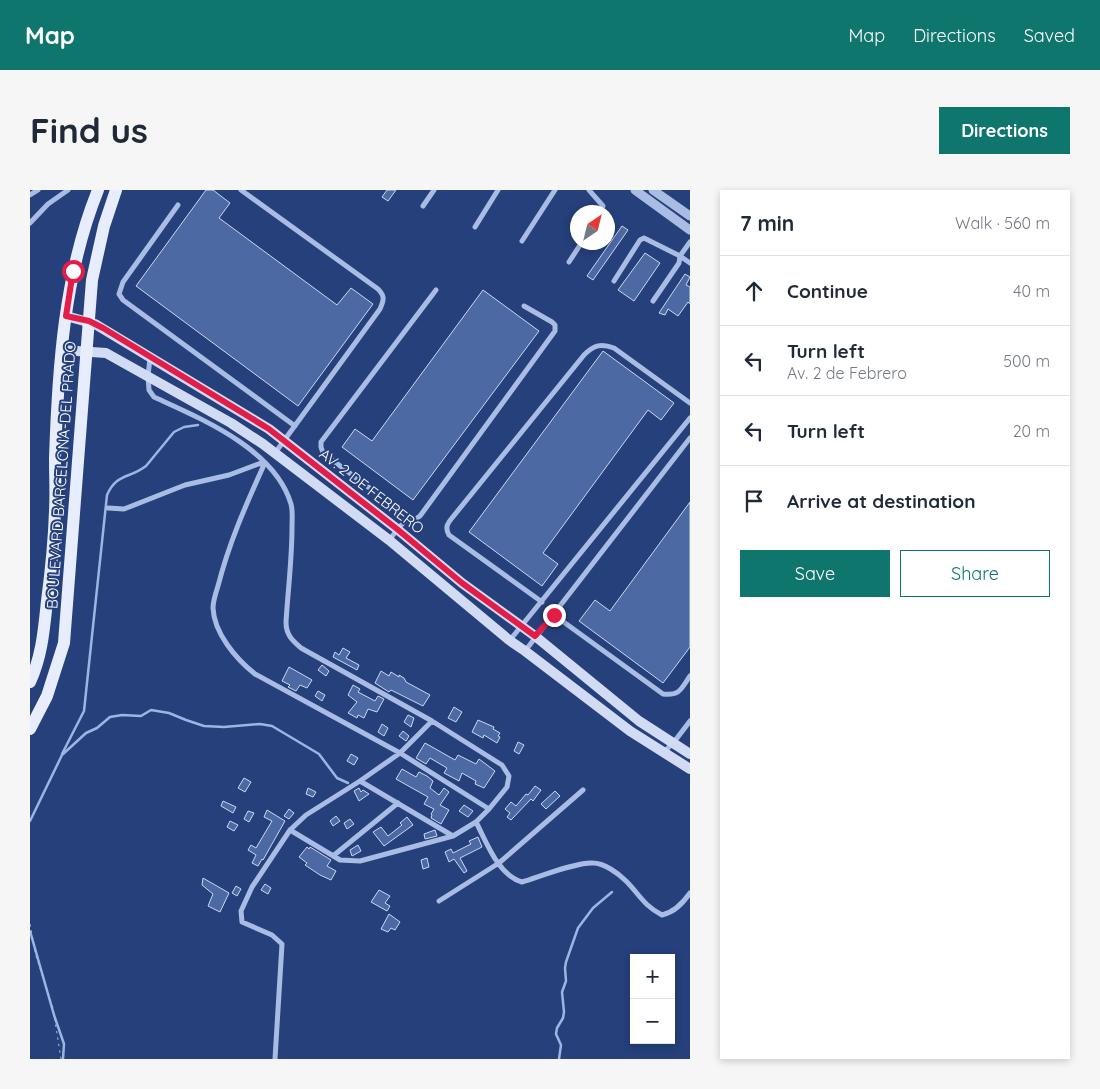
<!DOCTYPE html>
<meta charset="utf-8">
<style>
body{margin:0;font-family:Quicksand,sans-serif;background:#f6f6f7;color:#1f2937}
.controls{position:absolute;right:15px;bottom:15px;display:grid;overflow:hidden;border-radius:0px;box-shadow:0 2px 8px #0003}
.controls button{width:45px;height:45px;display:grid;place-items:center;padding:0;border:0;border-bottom:1px solid #e0e1e3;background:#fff;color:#1f2937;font:25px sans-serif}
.compass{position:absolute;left:540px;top:15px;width:45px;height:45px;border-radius:50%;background:#fff;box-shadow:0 2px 8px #0003;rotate:35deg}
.stop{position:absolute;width:15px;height:15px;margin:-11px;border:4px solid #e11d48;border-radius:50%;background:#fff}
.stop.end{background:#e11d48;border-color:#fff;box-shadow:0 1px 5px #0008}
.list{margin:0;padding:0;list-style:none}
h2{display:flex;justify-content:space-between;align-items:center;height:65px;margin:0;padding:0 20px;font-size:21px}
h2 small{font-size:16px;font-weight:400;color:#747a83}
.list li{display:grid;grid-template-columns:32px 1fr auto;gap:15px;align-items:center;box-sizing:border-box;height:70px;padding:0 20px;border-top:1px solid #e0e1e3}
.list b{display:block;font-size:19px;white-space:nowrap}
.list p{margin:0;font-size:16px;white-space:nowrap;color:#747a83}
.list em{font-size:16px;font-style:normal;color:#747a83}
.actions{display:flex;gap:10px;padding:15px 20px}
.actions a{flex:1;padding:11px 0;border:1px solid #0f766e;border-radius:0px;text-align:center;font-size:18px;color:#0f766e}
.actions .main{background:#0f766e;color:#fff}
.icon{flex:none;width:28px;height:28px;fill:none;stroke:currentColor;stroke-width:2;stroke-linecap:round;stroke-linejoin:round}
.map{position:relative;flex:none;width:660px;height:869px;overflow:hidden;border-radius:0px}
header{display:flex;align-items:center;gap:30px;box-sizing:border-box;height:70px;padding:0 25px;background:#0f766e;color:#fff}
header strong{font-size:24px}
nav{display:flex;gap:28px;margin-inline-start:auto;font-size:18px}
.intro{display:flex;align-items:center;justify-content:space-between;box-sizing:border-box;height:120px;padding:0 30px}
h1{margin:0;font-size:35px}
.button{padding:12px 22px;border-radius:0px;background:#0f766e;color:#fff;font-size:18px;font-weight:700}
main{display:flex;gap:30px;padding:0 30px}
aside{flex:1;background:#fff;border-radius:0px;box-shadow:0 2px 8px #0003}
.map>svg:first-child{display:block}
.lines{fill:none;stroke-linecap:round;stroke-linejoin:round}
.stream{stroke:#9cb5e4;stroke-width:2.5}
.building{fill:#4d69a3;stroke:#cad8f3}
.path{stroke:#a8bce4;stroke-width:1;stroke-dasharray:2.5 4;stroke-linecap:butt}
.minor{stroke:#a8bce4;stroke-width:5}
.tertiary{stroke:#a8bce4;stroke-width:9}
.secondary{stroke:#d1dcf4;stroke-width:10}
.primary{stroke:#e7edfc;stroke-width:12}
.route{stroke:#e11d48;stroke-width:6}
.labels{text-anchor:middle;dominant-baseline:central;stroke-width:4;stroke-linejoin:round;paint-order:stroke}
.street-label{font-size:15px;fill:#fff;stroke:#25407a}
</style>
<header>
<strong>Map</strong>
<nav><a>Map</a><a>Directions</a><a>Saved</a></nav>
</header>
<div class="intro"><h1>Find us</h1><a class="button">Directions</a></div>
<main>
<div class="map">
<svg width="660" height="869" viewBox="0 0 660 869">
<rect width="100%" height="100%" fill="#25407a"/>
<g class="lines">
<path class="stream" d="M32 564 54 521 77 305C87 283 99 289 116 276L144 242 154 237 168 235
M0 631 32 565 56 543 67 538 80 527 92 525 111 526 121 520 139 523 156 530 174 536 194 537 230 534 242 536 289 564 307 588 318 593
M0 741 24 825 34 854 33 869
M529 869 531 855 526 844 527 838 533 828 534 822 532 802 536 791 535 778 536 772 548 738 563 718 582 702"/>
</g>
<path class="building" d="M176 0H183L200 13 189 28 307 115 321 98 343 114 268 216 106 96Z
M357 0H366L358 11 352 7Z
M592 36 598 40 563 90 557 86 559 83Z
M615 63 630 73 604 111 588 100Z
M655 84 660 87 656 95 660 97V114L658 112 648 126 638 119 635 125 629 123Z
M453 100 509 141 383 310 312 257 325 239 342 251Z
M573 161 644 213 631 230 618 220 513 363 528 374 512 396 439 342Z
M660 312V457L633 493 549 431 565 410 580 421Z
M313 458 320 462 316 468 329 475 327 480 303 467 305 462 309 465Z
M292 475 299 481 296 486 288 480Z
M259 477 282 490 277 498 270 495 266 501 258 497 260 495 252 491Z
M351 481 359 486 361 482 369 487V485L374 488 376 492 400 505 393 516 361 500 359 502 345 493Z
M323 495 330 499 328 502 345 511 348 506 354 509 347 522 338 519 334 528 328 525 327 528 318 523 327 512 318 505Z
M288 501 295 505 292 511 285 506Z
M424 517 432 522 426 532 418 528Z
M378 525 384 528 381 537 374 532Z
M448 530 464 537 463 539 470 543 468 546 470 547 467 553 454 545 453 548 442 542Z
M352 534 358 538 354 546 348 542Z
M373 541 379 546 376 551 369 546Z
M488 552 494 555 489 564 484 561Z
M395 553 425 570 428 565 446 574 449 569 465 581 454 598 445 594 446 591 432 583 429 591 414 583 417 578 400 568 396 574 386 568Z
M321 564 328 568 324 575 317 571Z
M372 579 386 587 389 582 397 586 403 591 400 598 409 605 414 598 419 602 410 615 419 620 411 634 401 628 402 625 401 624 404 619 394 614 398 607 366 589Z
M214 588 221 592 215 602 208 598Z
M505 596 511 600 503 611 501 609 481 630 477 627 480 623 475 619 481 612 486 616 496 604 498 605Z
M278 598 286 602 283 607 276 604Z
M329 598 331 602 333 600 339 604 329 611 324 601Z
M525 601 530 606 516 619 511 614Z
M193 611 206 617 203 623 191 616Z
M434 615 443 621 438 627 429 621Z
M259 619 264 623 259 629 254 626Z
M237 620 255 631 233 670 232 669 228 676 222 673 226 665 218 660 221 655 226 658 242 631 234 627Z
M218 621 224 623 219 632 214 629Z
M306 626 310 631 303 636 300 631Z
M377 627 383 635 354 656 343 642 351 637 358 646 372 635 370 633Z
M320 629 324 634 317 639 314 633Z
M200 631 208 635 204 641 197 637Z
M405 640 407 646 395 649 394 644Z
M448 647 452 657 430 668 437 681 434 683 424 669 419 672 415 662 421 659 423 663 441 654 439 651Z
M328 655 331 661 322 666 320 660Z
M277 657 279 659 280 657 301 670 297 676 306 681 301 690 290 685 275 675 277 673 269 667Z
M397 668 399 677 393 679 391 670Z
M173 688 199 703 190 722 178 716 183 704 172 695Z
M235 694 241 698 238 704 231 700Z
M206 696 211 699 207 706 202 703Z
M349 700 360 706 355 713 360 716 357 721 341 712Z
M359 724 370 732 365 740 361 738 358 742 351 739Z"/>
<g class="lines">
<path class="path" d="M0 734 6 766 23 818 31 869"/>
<path class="minor" d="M211 0 348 99C355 106 354 110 350 119L245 263
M559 0 573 16 571 22
M0 5 8 0
M148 15 93 92 89 104 93 110 265 236
M393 16 404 0
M0 33 18 14 38 0
M445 37 468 0
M492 51 525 0
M539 72 552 52
M584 91 610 50 614 48 650 66 660 73
M406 100 291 252V257L293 263 378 327 384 330 390 326 525 141V135L522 132 494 116
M623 111 649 73 650 66 660 52
M120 168 118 186 119 200 124 207C172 229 245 259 261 314 263 321 262 330 262 337 262 369 258 400 256 432 256 445 262 450 271 458L402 531 472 575 479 586 477 597 459 619 446 632 423 646 330 671 310 670 260 640
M78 318 94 319 155 295 199 285 231 273 233 277C215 317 199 353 188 396 186 402 183 411 183 418 184 443 206 469 225 484L370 563 459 619
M359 350 378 327
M512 412 419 345C415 338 417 334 422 328L554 165C564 155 571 153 584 158L660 213
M524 425 633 504C650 506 651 499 660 486
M480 450 660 228
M495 461 660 248
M634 562 644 552 660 531
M330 591 423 646
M446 632C457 653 468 685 492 692 509 687 546 672 563 673 574 673 588 683 596 691 610 705 613 715 632 725 645 722 653 713 660 703
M303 666 368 613
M409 711 469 673 553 600
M245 869 252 754 242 745 212 732 211 721 222 697 260 640 276 625 330 591 370 563 402 531"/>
<path class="tertiary" d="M605 0 660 40
M623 0 660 26"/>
<path class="secondary" d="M36 126 65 134 239 239 367 339 432 393 505 446 609 531 660 564
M32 160 76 163 201 233 233 254 359 350 479 450 495 461 600 541 660 579"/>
<path class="primary" d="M0 492C12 466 14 439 17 411 21 381 24 351 25 321 26 303 25 285 25 268 28 178 34 84 68 0
M0 539 17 506 34 453 62 90 74 36 86 0"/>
</g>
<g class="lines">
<path class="route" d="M43 81 36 126 59 131 73 138 239 239 367 339 432 393 505 446 524 425"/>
</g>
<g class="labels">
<g class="street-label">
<text transform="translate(31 285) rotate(-86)">BOULEVARD BARCELONA-DEL PRADO</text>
<text transform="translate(342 301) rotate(38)">AV. 2 DE FEBRERO</text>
</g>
</g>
</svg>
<div class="controls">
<button>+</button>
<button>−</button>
</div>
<svg class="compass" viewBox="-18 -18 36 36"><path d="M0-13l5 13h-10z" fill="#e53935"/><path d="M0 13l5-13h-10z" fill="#747a83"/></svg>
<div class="stop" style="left:43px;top:81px"></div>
<div class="stop end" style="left:524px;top:425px"></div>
</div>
<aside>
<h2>7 min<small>Walk · 560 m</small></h2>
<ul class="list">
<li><svg class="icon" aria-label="ahead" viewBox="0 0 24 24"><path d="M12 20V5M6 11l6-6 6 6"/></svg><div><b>Continue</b></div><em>40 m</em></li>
<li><svg class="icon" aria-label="left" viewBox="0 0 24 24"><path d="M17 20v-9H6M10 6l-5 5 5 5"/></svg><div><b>Turn left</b><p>Av. 2 de Febrero</p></div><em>500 m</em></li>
<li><svg class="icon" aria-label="left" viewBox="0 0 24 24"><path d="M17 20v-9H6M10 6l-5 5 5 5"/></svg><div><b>Turn left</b></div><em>20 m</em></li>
<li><svg class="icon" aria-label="arrive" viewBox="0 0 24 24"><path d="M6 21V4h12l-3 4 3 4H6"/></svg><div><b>Arrive at destination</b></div></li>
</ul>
<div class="actions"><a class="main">Save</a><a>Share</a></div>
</aside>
</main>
